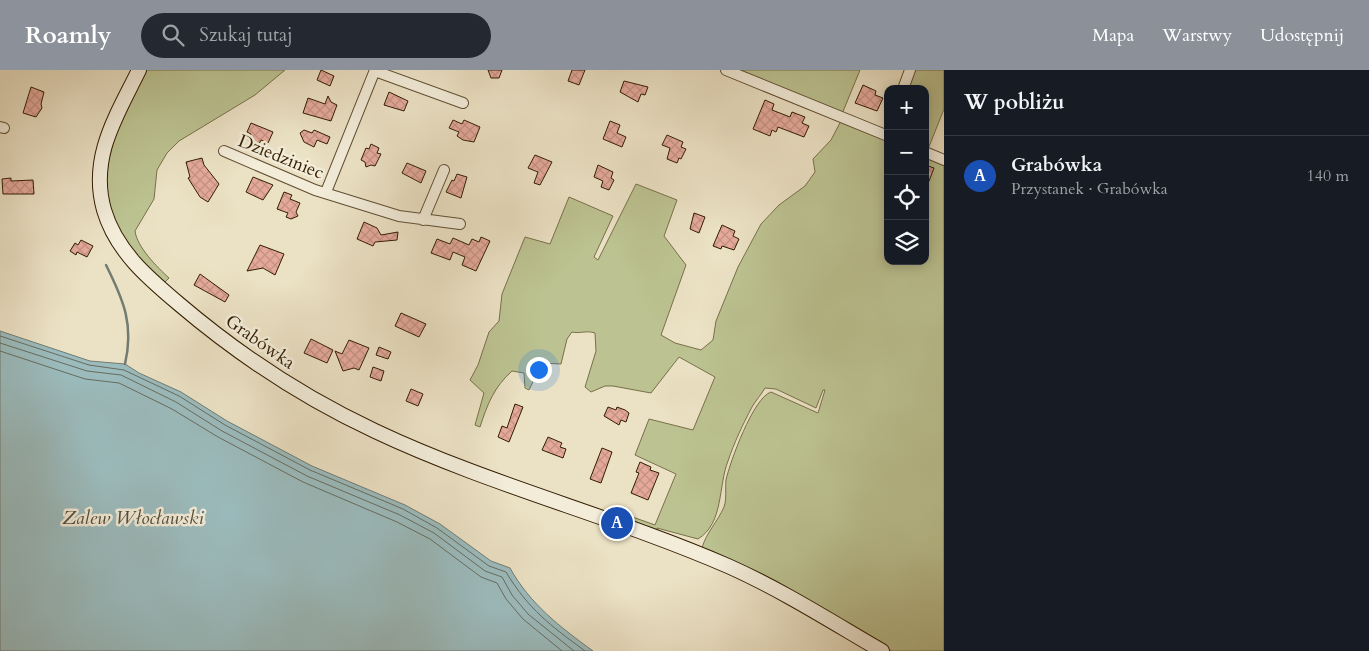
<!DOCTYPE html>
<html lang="pl">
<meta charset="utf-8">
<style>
body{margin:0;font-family:Cardo,serif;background:#242831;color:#f1f3f6}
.controls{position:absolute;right:15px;top:15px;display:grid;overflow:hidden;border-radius:10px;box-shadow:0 2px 12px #0003}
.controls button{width:45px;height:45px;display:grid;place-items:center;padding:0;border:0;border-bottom:1px solid #363941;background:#171b24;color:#f1f3f6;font:25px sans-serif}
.you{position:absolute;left:538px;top:299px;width:18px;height:18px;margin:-12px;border:4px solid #fff;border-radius:50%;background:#1a73e8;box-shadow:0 0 0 8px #1a73e833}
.badge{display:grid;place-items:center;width:32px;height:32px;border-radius:50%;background:#8c9099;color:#fff;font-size:16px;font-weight:700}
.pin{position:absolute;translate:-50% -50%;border:2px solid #fff;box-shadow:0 1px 5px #0006}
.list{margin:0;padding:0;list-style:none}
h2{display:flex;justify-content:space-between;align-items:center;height:65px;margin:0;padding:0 20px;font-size:21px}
h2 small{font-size:16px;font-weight:400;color:#9ea1a6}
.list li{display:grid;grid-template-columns:32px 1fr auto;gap:15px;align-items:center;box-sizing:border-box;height:80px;padding:0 20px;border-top:1px solid #363941}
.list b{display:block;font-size:19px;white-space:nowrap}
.list p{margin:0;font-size:16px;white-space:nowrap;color:#9ea1a6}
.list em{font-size:16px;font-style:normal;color:#9ea1a6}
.icon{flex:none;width:28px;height:28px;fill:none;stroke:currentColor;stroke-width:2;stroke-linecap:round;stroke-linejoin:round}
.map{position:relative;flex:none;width:944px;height:581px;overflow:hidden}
header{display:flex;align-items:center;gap:30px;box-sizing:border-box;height:70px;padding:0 25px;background:#8c9099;color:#fff}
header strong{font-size:24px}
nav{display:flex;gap:28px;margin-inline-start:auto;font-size:18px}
.search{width:350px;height:45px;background:#242831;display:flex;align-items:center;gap:12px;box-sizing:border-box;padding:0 18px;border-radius:28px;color:#9ea1a6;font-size:19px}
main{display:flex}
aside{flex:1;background:#171b24}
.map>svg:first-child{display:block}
.grass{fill:#bcc291;stroke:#787049}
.water{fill:#9bbbbd;stroke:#717c72}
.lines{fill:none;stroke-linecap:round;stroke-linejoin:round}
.shore{stroke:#676c5f;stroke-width:1}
.stream{stroke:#717c72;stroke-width:2.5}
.building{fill:url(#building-cross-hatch);stroke:#331d01}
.street-casing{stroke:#614e32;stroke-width:12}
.secondary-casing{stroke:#331d01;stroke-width:16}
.street{stroke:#f2ecd9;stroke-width:10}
.secondary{stroke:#f2ecd9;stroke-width:14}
.labels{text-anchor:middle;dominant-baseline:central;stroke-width:5;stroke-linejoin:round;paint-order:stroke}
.street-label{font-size:18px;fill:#331d01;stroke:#f2ecd9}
.water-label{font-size:19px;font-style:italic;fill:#524c39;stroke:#f2ecd9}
</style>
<header>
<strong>Roamly</strong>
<div class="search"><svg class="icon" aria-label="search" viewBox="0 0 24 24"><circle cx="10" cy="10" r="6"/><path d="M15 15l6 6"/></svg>Szukaj tutaj</div>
<nav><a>Mapa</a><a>Warstwy</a><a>Udostępnij</a></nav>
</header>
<main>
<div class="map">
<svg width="944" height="581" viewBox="0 0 944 581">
<defs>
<pattern id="building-cross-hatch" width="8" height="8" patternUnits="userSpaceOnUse" patternTransform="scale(1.25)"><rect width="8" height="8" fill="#e4a99a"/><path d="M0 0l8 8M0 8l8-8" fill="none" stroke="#c49183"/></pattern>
</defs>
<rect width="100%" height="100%" fill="#ebe1c4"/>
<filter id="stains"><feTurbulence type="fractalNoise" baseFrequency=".004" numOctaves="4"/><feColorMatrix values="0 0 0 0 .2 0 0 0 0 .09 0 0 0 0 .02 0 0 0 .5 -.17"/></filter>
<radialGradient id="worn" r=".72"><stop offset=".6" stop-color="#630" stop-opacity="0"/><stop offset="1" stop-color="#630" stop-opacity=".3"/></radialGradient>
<path class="grass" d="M146 0H285L255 25 179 71 167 83 157 100 154 129 135 161C137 177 157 197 169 208L164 213C128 179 99 144 106 91 111 59 132 28 146 0Z
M737 0H860L842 44Z
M913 0H944V39L928 79 925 78V19H905Z
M842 49 888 68V191H925V86L944 92V581H892L702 478C706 463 718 451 724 437 727 428 725 419 726 410 730 392 753 328 771 322L818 343 825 320H823L816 338 776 319 765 318C761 325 756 330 752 337 743 354 734 373 728 391 718 416 724 453 698 469L657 458 658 464 610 446 613 440 655 455 676 404 635 385 649 349 693 360 715 307 679 287 651 323 613 316H605L591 322 585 317 596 281 595 263C586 260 580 264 572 262L567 269 561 294 542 293 529 320 525 318 524 303 512 301C494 317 487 335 480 357L475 355 484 323 470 310 478 295 489 262 499 251 502 224 525 167 550 174 569 127 613 146 594 187 598 190 636 114 677 130 664 166 686 195 661 265 675 273 701 280 713 270 716 251 738 197 761 154 779 135 805 116 815 102 813 89 831 70Z"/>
<path class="water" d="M0 261 90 291 125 294 139 303 181 322 227 351 312 396 405 435 440 454 491 491 510 498C530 534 560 557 593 581H0Z"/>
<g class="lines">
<path class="shore" d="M0 266 89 295 124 300 179 326 225 355 310 400 403 439 437 458 489 496 506 502C529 540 550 555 585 581
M0 273 87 301 121 305 176 332 222 361 307 406 400 445 434 463 485 501 502 507 512 525 528 544 574 581
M0 281 85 309 119 313 172 339 218 367 303 412 397 452 430 469 481 507 497 513 506 529 523 549 562 581"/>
<path class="stream" d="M106 195C124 231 134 255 125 294"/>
</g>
<path class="building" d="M321 0 334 6 330 16 317 10Z
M488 0H502L499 8H491Z
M572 0H585L579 15 568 11Z
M624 11 648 17 645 25 641 24 638 32 620 22Z
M863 15 876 21 875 25 883 28 877 41 855 33Z
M31 17 44 22 41 34 42 38 36 47 23 43Z
M389 22 408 31 404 41 384 35Z
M328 26 331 32 337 35 331 51 303 43 308 28 325 34Z
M765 30 774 34 772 40 790 47 792 42 805 47 802 53 809 56 804 67 778 57 776 62 772 60 770 66 753 59Z
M453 50 462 54 464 50 480 57 474 72 463 70 457 66 459 62 449 58Z
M610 51 620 55 617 63 626 67 622 77 603 69Z
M251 53 273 62 268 73 261 70 259 74 248 70 251 64 247 62Z
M304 60 312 63 314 60 330 67 327 74 317 70 314 77 304 72 300 63Z
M667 65 683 72 681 77 686 79 681 89 679 88 677 93 667 89 670 78 662 75Z
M371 74 379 78 377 83 381 84 375 96 371 95 366 97 365 92 361 90 366 78 369 79Z
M535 85 552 92 540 115 534 113 538 102 528 98Z
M202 88 204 95 219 114 208 132 200 127 188 108 190 107 186 92Z
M407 93 426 101 421 113 402 103Z
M598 95 613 102 611 108 614 110 609 120 601 117 603 111 594 107Z
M925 95 934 98 926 119H925Z
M457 104 467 107 461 128 446 122 452 110 454 111Z
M253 107 273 115 263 130 246 122Z
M11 108V111L33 110 34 124H3L2 109Z
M284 122 292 125 290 129 300 133 296 142 298 146 291 149 286 147 288 143 277 139Z
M694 143 705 147 699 163 690 159Z
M364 152 377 158 381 165 398 162 397 170 375 172 373 176 357 169Z
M722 155 735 161 733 166 739 169 734 180 722 176 721 179 713 176Z
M481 167 490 171 476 201 462 195 465 187 453 182 450 190 431 183 437 169 450 174 453 168 469 175 472 169 479 172Z
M81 170 93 176 87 187 77 182 76 185 70 181 75 173 78 175Z
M260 175 284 184 275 205 263 198 247 201Z
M200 204 229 225 225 232 194 215Z
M401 243 426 254 419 267 395 256Z
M311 269 333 280 327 293 304 283Z
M349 270 369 278 359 300 354 298 343 301 335 281 342 284Z
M379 277 391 282 388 289 376 285Z
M373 297 384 301 381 311 370 307Z
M411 319 423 324 418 336 406 331Z
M515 334 523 337 509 372 498 367 502 356 507 358Z
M608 337 616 340 617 337 625 340 629 343 626 352 621 350 619 355 604 346Z
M548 367 562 373 560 377 566 379 563 388 542 380Z
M602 378 612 382 601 413 590 409Z
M640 392 651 397 650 400 659 403 648 430 631 423 639 403 636 402Z"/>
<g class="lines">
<g class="street-casing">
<path id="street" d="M726 0 888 66
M375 1 463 33
M903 19 910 0
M0 57 4 58
M224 81 315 120 399 146 460 154
M925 82 944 90
M326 122 375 0
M423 150 444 100"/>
</g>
<g class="secondary-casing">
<path id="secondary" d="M139 0C117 45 89 87 104 140 116 181 148 208 179 234 239 285 304 328 375 361 489 415 613 446 728 496 782 520 832 552 882 581"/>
</g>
<use href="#street" class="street"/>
<use href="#secondary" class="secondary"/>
</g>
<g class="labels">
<g class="street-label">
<text transform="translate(281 87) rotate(22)">Dziedziniec</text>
<text transform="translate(260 272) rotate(35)">Grabówka</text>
</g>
<g class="water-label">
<text x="133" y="448">Zalew Włocławski</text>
</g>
</g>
<rect width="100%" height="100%" filter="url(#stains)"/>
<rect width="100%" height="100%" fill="url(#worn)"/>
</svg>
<div class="controls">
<button>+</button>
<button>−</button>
<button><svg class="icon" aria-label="locate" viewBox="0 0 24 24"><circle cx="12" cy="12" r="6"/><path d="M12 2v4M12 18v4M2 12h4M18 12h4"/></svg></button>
<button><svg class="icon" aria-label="layers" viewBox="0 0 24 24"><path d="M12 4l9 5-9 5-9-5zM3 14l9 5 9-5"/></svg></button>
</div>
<div class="you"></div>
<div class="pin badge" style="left:617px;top:453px;background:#1a4fb4">A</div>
</div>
<aside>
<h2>W pobliżu<small></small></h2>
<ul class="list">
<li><span class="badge" style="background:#1a4fb4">A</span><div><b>Grabówka</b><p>Przystanek · Grabówka</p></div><em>140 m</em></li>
</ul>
</aside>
</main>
